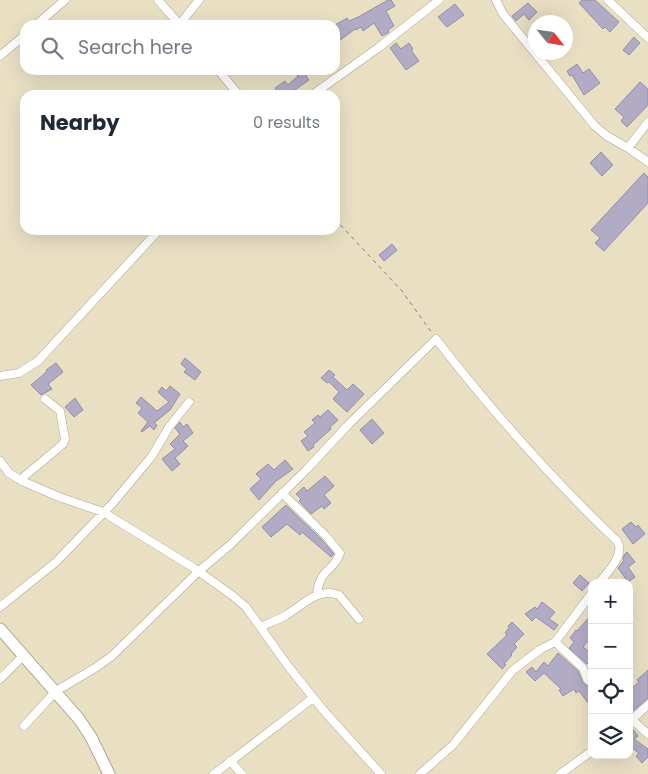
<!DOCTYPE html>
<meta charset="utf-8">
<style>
body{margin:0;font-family:Poppins,sans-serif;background:#f6f6f7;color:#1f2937}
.controls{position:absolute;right:15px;bottom:15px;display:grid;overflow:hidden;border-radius:10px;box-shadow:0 5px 20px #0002}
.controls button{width:45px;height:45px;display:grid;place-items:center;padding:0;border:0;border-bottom:1px solid #e0e1e3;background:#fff;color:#1f2937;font:25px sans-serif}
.compass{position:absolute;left:528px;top:15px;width:45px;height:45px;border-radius:50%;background:#fff;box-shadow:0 5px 20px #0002;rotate:120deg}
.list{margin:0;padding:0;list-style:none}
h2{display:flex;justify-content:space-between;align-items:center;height:65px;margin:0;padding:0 20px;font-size:21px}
h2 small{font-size:16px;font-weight:400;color:#747a83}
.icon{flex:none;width:28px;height:28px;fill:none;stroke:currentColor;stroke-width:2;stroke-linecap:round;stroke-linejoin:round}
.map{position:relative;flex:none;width:648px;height:774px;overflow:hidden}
.search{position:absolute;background:#fff;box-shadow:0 5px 20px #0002;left:20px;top:20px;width:320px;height:55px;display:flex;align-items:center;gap:12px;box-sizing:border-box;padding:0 18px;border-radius:15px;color:#747a83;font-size:19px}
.panel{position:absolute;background:#fff;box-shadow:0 5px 20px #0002;left:20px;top:90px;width:320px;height:145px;border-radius:15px}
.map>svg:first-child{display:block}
.building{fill:#b1abc5;stroke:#948ea7}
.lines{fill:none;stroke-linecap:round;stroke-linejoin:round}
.street-casing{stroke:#ada58b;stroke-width:9}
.secondary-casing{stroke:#ada58b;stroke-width:13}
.path{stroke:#86816e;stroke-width:1;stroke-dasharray:4 4;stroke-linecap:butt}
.street{stroke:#fff;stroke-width:8}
.secondary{stroke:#fff;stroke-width:11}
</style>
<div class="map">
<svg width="648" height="774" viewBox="0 0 648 774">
<rect width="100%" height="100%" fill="#e9e0c4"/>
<path class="building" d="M388 0H391L395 6 386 11 394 26 388 30 389 32 382 36 374 23 363 31 361 27 356 30 355 29 335 44V25L347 18 349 21 360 16Z
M582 0H595L619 22 610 32 605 27 603 29 579 3Z
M528 3 537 12 529 20 524 14 516 21 512 16Z
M455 4 464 15 447 27 438 17Z
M634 37 640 43 629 55 623 50Z
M396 43 401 49 409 43 413 49 411 50 419 61 406 70 390 48Z
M577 64 583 73 589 69 600 83 584 95 572 75 570 76 567 71Z
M293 70H313L306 76 309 80 292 92 293 93 290 95H279L275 88 285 81 288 85 298 76Z
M640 82 648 89V105L627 127 621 121 624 117 615 109Z
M601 152 613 165 602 176 590 163Z
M644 173 648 177V203L604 251 595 243 600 238 591 230Z
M392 244 397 250 384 261 379 255Z
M185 358 201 372 195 380 184 372 187 369 181 364Z
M56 363 63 372 48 384 52 389 41 395 31 385 44 374 47 371 46 370Z
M329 370 335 375 333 377 347 390 353 384 364 394 347 412 333 399 339 392 329 382 327 383 321 378Z
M170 386 180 394 170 410 154 423 157 425 154 430 150 426 142 432 141 431 148 422 138 413 142 408 136 403 141 397 157 411 169 402 158 392 162 387 166 391Z
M75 398 83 410 74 417 65 407Z
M328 410 338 420 330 427 331 429 313 445 314 447 308 451 301 441 308 436 304 432 315 423 312 420 318 415 320 417Z
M372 419 384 433 372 444 360 430Z
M180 422 183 427 187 424 193 433 183 441 188 446 175 458 180 464 172 471 162 459 175 449 170 444 180 434 175 428Z
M285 460 293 469 276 481 259 500 250 489 261 479 256 474 268 464 274 470Z
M325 476 334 486 324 495 331 503 324 509 322 506 311 514 299 501 301 499 296 494 304 487 307 491Z
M286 505 322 540 334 554 331 557 302 532 300 535 287 524 271 537 262 527Z
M631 522 636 527 638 525 645 534 633 544 622 529Z
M627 552 635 562 628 567 635 577 628 582 618 568 624 560 623 559 624 555Z
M580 575 589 583 582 591 573 583Z
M542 602 555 612 549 619 558 625 554 630 536 617 532 621 525 614 535 607 537 609Z
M592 614V636L583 647 592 654V659L587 664 569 648 574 642 570 638 576 630 577 631Z
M512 622 524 634 514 644 517 647 511 654 512 655 504 664 506 665 502 669 487 654 507 635 505 633 509 628 508 626Z
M558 653 578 671 583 683 592 690V708L579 691 576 693 574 689 563 696 559 690 561 689 544 673 535 681 526 672 532 667 536 672 544 662 548 666Z
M648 670V698L632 712 629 711V691L639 682 637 680Z
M631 727 638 736 634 739 648 749V757L642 763 636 756 639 753 629 746V728Z"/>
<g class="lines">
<g class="street-casing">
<path id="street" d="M158 0 180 25
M496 0 503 14 595 126 607 136 628 148 648 162
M608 0 648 38
M36 25 65 0
M179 25 199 0
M0 56 25 35
M218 70 239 95
M312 95 378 48 439 0
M628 148 648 122
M0 376 19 373 38 361 159 230
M0 461 9 473 22 481 59 497 103 512 194 568 233 596 246 607 288 666 324 711 381 774
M20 480 63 444 65 439 60 411 45 399
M282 493 326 536 340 553C335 571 319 568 317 595
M0 607 56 562 112 504 152 456 169 427 189 402
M260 627C269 623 278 620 286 615 303 605 318 587 339 595L359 619
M555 642 583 668 587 679 592 684
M0 679 24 655
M629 717 648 734
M629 722 648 705
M24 726 56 691 95 668 112 656 199 571 230 545 306 470 349 424 436 339C491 410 552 479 617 541 626 554 607 573 599 583
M230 761 242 774
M214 774 313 698
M420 774 453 745 513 670 541 649 555 642 592 593
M560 774 592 751"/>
</g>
<g class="secondary-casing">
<path id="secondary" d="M0 629 79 719 91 737 109 774"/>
</g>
<path class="path" d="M335 219 402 291 432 333"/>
<use href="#street" class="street"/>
<use href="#secondary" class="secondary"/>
</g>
</svg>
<div class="controls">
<button>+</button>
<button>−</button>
<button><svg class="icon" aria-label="locate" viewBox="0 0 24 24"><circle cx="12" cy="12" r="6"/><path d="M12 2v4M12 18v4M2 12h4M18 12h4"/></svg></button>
<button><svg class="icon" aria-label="layers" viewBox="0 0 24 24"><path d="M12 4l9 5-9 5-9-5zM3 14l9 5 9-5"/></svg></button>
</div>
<svg class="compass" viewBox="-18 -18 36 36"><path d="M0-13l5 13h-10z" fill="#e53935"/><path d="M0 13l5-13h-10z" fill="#747a83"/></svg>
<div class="search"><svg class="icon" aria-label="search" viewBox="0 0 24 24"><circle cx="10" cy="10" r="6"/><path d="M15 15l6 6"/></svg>Search here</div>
<section class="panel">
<h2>Nearby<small>0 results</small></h2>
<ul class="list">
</ul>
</section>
</div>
